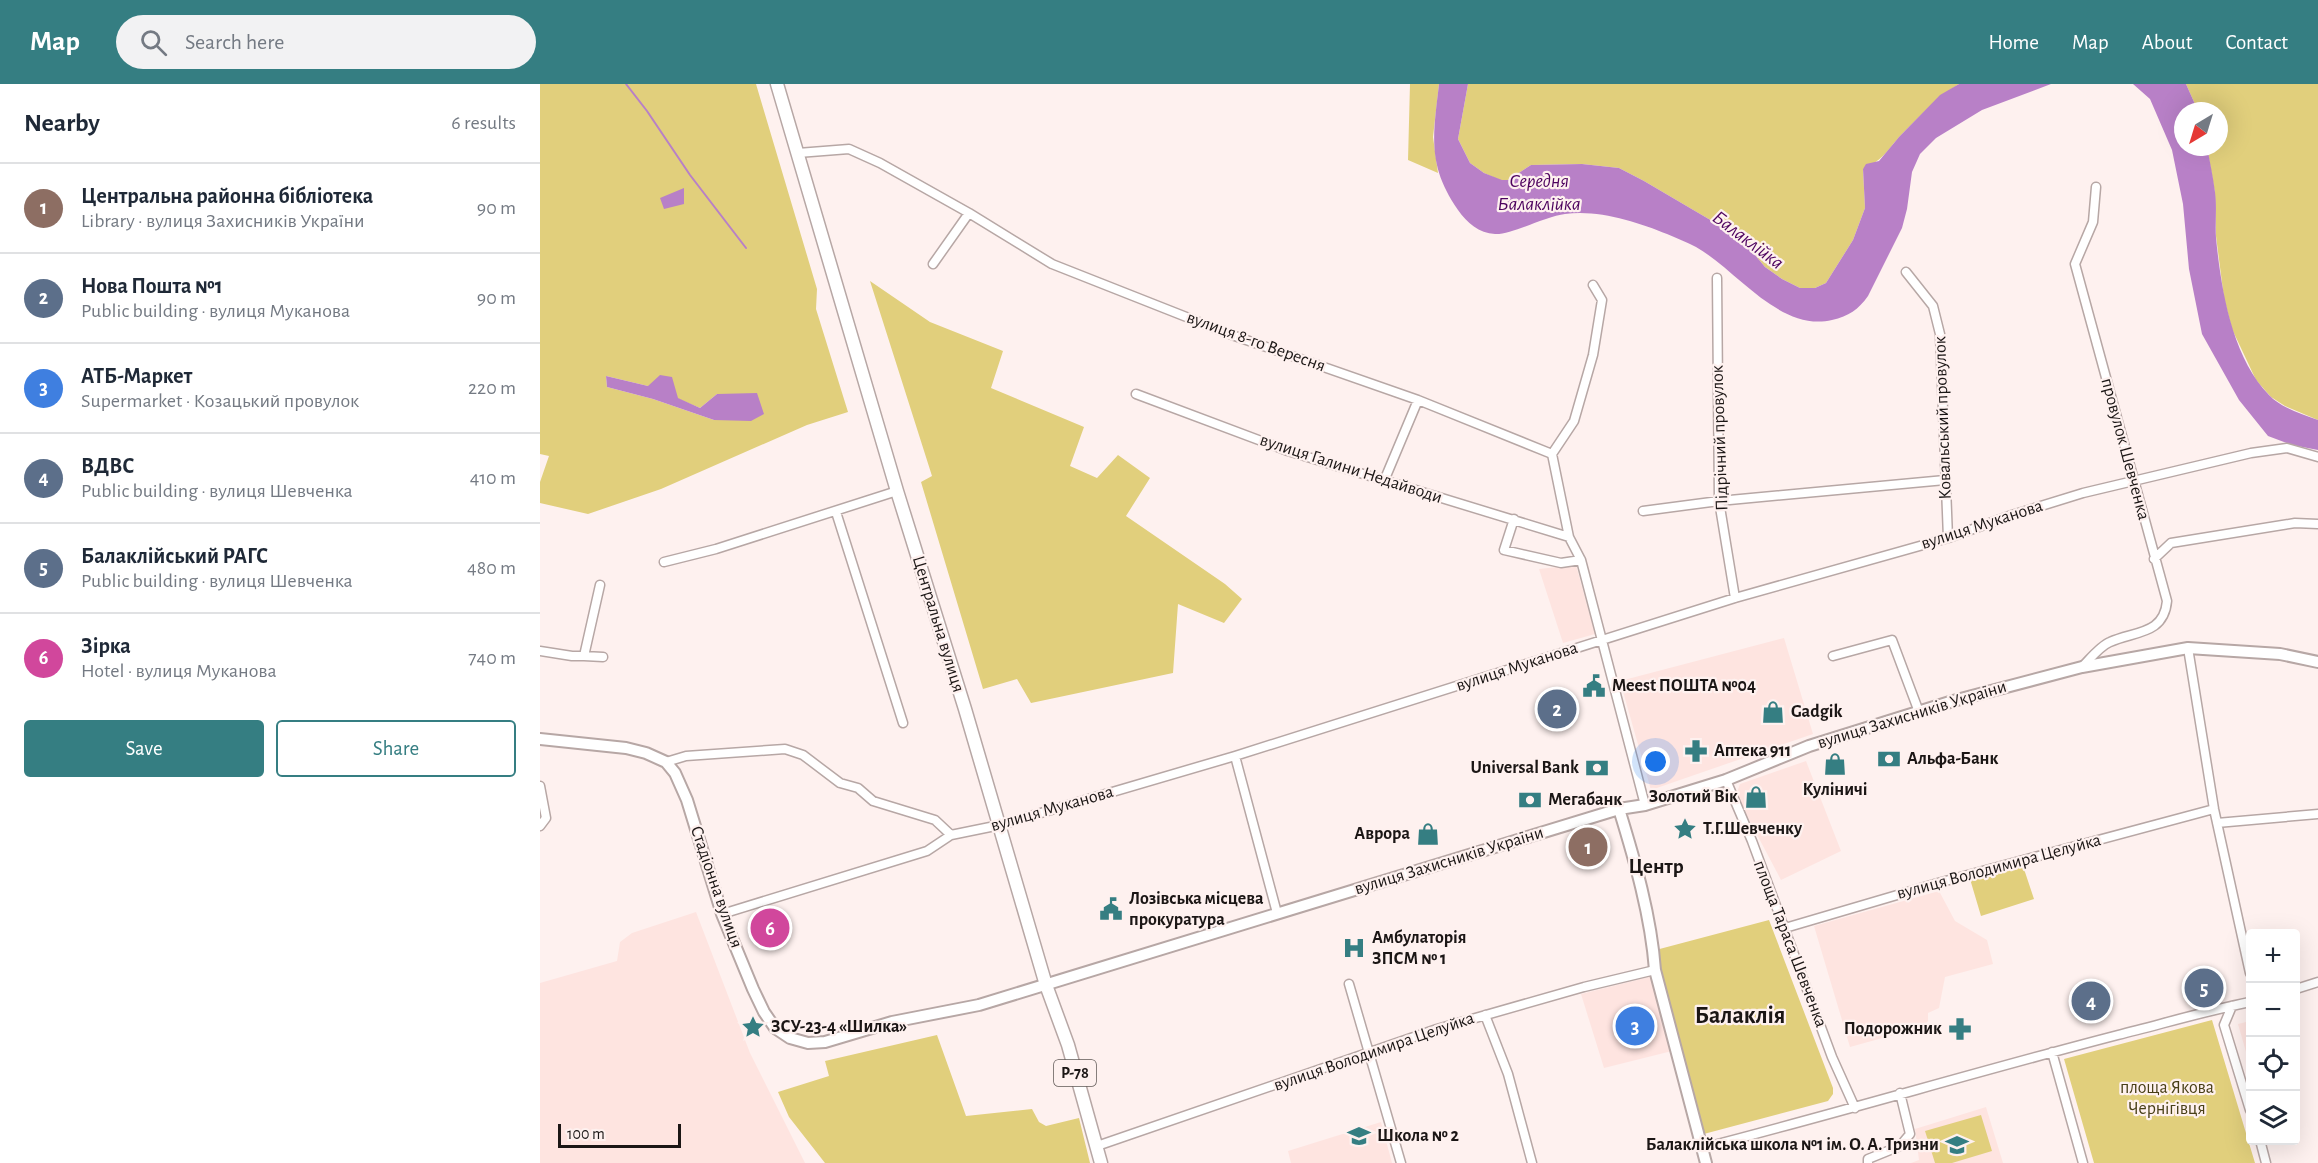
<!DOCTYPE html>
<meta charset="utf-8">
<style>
body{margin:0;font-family:"Alegreya Sans",sans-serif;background:#f2f2f3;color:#1f2937}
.controls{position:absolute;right:18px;bottom:18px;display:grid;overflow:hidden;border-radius:6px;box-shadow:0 6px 24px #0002}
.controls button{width:54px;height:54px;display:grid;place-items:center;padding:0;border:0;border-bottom:2px solid #e0e1e3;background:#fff;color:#1f2937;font:30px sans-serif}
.compass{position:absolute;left:1634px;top:18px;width:54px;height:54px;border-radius:50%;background:#fff;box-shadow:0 6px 24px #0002;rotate:218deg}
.scale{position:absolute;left:18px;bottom:15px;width:123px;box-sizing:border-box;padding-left:6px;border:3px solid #1b1615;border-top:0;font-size:16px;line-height:21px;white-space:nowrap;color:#1b1615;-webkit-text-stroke:4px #fef1ef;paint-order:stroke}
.you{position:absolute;left:1116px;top:678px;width:21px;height:21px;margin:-15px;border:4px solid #fff;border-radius:50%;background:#1a73e8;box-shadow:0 0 0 9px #1a73e833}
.badge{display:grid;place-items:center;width:39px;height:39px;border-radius:50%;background:#357e82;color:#fff;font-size:20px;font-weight:700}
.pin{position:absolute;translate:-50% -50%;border:3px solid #fff;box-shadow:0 2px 6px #0006}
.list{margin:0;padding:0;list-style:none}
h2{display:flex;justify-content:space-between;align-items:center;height:78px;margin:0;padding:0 24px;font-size:26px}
h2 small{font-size:20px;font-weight:400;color:#747a83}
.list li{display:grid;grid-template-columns:39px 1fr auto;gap:18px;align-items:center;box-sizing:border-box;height:90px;padding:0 24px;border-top:2px solid #e0e1e3}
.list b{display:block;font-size:22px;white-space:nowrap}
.list p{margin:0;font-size:20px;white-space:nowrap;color:#747a83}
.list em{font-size:20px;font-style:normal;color:#747a83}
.actions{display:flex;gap:12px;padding:18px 24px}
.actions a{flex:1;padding:14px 0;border:2px solid #357e82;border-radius:6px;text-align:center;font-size:21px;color:#357e82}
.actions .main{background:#357e82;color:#fff}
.icon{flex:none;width:33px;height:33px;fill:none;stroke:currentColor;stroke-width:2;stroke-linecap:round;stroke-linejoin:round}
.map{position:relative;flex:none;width:1778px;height:1079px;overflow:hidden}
header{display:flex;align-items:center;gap:36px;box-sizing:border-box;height:84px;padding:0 30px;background:#357e82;color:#fff}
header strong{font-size:28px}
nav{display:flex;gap:33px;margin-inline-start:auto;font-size:21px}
.search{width:420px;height:54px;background:#f2f2f3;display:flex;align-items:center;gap:15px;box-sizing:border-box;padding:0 21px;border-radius:33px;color:#747a83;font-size:22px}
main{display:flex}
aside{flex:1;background:#fff}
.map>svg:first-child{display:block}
.built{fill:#fee4e0}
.green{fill:#e1cf7c;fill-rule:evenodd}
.water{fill:#b880c7}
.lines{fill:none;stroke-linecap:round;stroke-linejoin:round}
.stream{stroke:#b880c7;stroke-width:2}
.minor-casing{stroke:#b7a7a5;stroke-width:11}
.tertiary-casing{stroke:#b7a7a5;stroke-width:14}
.secondary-casing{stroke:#b7a7a5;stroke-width:15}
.primary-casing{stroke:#b7a7a5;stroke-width:15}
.minor{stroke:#fff;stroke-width:8}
.tertiary{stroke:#fff;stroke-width:10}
.secondary{stroke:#fff;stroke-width:12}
.primary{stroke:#fff;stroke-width:12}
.labels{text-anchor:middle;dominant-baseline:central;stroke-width:4.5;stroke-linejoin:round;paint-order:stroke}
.shield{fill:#fef1ef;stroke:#5f5856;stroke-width:1.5}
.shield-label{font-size:16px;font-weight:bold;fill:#1b1615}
.street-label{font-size:18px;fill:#1b1615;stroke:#fef1ef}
.poi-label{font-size:18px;font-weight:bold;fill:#1b1615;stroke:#fef1ef;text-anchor:start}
.park-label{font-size:18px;fill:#483f17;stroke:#fef1ef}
.water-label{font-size:20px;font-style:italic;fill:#4d025e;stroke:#fef1ef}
.quarter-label{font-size:21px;font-weight:bold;fill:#1b1615;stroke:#fef1ef}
.district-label{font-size:24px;font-weight:bold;fill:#1b1615;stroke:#fef1ef}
</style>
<header>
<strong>Map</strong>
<div class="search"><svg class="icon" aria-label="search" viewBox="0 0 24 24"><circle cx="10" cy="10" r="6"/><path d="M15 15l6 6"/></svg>Search here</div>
<nav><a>Home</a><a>Map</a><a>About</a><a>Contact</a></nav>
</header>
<main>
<aside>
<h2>Nearby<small>6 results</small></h2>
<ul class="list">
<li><span class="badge" style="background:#8d6e63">1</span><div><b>Центральна районна бібліотека</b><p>Library · вулиця Захисників України</p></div><em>90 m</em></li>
<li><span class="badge" style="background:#5c6f8a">2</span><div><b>Нова Пошта №1</b><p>Public building · вулиця Муканова</p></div><em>90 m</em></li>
<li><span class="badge" style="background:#3f7fe0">3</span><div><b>АТБ-Маркет</b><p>Supermarket · Козацький провулок</p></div><em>220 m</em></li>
<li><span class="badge" style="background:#5c6f8a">4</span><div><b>ВДВС</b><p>Public building · вулиця Шевченка</p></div><em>410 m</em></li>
<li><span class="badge" style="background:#5c6f8a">5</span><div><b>Балаклійський РАГС</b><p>Public building · вулиця Шевченка</p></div><em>480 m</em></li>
<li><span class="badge" style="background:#d1479c">6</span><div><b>Зірка</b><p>Hotel · вулиця Муканова</p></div><em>740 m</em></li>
</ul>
<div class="actions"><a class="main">Save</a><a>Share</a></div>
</aside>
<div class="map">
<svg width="1778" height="1079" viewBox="0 0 1778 1079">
<rect width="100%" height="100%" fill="#fef1ef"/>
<path class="built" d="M1036 481 1055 550 1023 559 999 485Z
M1244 554 1273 650 1111 706 1080 597Z
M1266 677 1301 767 1241 796 1196 711 1200 700Z
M1399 807 1415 837 1447 856 1453 880 1405 893 1399 924 1388 929V937L1382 943 1310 963 1274 842Z
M156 828 210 969 265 1079H0V899L77 877 80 858 92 849Z
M1109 893 1114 895 1132 967 1064 984 1041 910Z
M1710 937V982L1698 940Z
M1446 1023 1463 1079H1371L1379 1076 1375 1045Z
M841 1038 852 1079H751L748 1067Z"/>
<path class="green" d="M0 0H216L277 205 276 225 308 328 267 341 121 405 48 430 0 419V398L9 372 0 370ZM66 292 108 302 160 324 177 310 174 336 113 315 67 303Z
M870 0H899L893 53 898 89 868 76Z
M928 0H1419C1397 13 1380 32 1362 50 1346 67 1346 74 1323 85L1325 124 1313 156 1286 199 1275 204H1260L1242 195 1225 183 1201 154 1104 97 1079 84 1042 80 991 81 968 96 962 97 944 89 930 79 918 55Z
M1646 0H1778V336L1745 322 1731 313 1716 296 1692 245 1684 214 1676 152 1675 109 1667 63H1679V27H1658Z
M330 197 390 238 463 267 451 304 544 343 530 382 557 394 578 371 610 394 586 432 685 500 702 515 684 539 638 520 633 589 491 619 477 595 443 605 381 398 392 392Z
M1482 779 1494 815 1441 832 1430 795Z
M1229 836 1293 1004V1010L1288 1017 1160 1051 1112 867Z
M1672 936 1715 1079H1554L1524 975Z
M397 951 426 1032 492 1025 499 1038 506 1042 539 1034 550 1079H285L249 1033 238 1008 289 992 285 977Z
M1441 1031 1452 1067 1412 1079H1395L1385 1047Z"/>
<path class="water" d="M899 0H928L918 55 930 79 944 89 962 96H968L991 81 1042 80 1079 84 1104 97 1201 154 1225 183 1242 195 1260 204H1275L1286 199 1313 156 1325 124 1323 85 1326 80 1339 77 1359 53 1400 11 1419 0H1511L1442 26 1396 54 1380 70 1372 88 1367 125 1362 144 1328 212C1318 226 1309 232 1292 236 1239 248 1197 186 1156 163 1147 158 1136 154 1127 150 1098 138 1057 125 1025 130 1006 132 971 151 955 150 939 149 927 139 918 126 887 81 893 52 899 0Z
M1593 0H1646L1658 27H1643V63H1667C1670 78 1673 93 1675 108 1677 123 1675 139 1676 154 1681 205 1692 273 1729 311 1741 324 1762 330 1778 336V366L1752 361 1728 352 1699 316 1662 250 1649 185 1643 120 1632 66 1610 15Z
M144 104V120L124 125 120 114Z
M120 291 132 293 138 314 160 324 177 310 217 309 224 330 211 337 174 336 113 315 67 303 66 292 108 302Z"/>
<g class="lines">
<path class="stream" d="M86 0 107 27 150 91 206 164"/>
<g class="minor-casing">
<path id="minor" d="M258 69 309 65 340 79 429 129 512 180 692 251 878 316 1012 370
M393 180 429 129
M1366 188 1393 222 1400 250 1408 454
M1177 194 1179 417 1195 514
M1053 201 1062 216 1053 271 1034 337 1012 370 1029 453 1041 476 1105 721
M596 310 748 367 1029 453
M844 397 878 316
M1103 427 1179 417 1405 396
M296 428 363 639
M974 435 964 466 1021 479 1041 476
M1614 475 1631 459 1755 439 1778 440
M124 478 176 465 357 407
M1648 564 1674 725 1710 889
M0 567 32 572H44L60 501
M44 572 63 573
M1293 572 1352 556 1379 628
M1542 583C1550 575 1560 562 1570 558 1594 547 1624 551 1627 517L1535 180 1553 138 1556 103
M695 672 737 829
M126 678 146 672 245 665 263 671 300 699 318 704 333 717 395 736 411 751
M1186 696 1212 757 1292 973 1315 1024
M0 702 6 734 0 742
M1677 739 1778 730
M182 830 387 767 411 751 460 741 695 672 1195 514 1408 454 1472 431 1543 409 1711 369 1747 364 1778 373
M1245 844 1398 799 1674 725
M809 900 861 1079
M1756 905 1778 898
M1692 922 1684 941 1710 1026
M945 931 968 990 992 1079
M1512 968 1543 1079
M1720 1056 1726 1079
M557 1062 897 945 1044 903 1115 886
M1162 1064C1302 1028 1439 987 1578 951 1622 940 1666 927 1710 918
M1328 1079V1075L1360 1062 1370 1050 1360 1009"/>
</g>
<g class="tertiary-casing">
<path id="tertiary" d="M0 655 86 664 106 669 126 678 135 689 147 716 182 830 213 905 224 928 235 944 250 954 268 959 285 958 352 938 439 921 1079 725 1105 721 1186 696 1269 662 1413 617 1542 583 1648 564 1740 570 1778 578
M1079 725C1095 777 1111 832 1115 886L1166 1079"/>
</g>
<g class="secondary-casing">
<path id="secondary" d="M237 0 357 407 425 625 506 901"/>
</g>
<g class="primary-casing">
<path id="primary" d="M506 901 528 961 561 1079"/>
</g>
<use href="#minor" class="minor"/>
<use href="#tertiary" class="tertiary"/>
<use href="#secondary" class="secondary"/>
<use href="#primary" class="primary"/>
</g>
<defs>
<g id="civic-bare" transform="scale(1.8)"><path d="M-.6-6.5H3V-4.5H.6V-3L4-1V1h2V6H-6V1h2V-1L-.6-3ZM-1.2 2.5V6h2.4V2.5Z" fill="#357e82" stroke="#fef1ef" stroke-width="2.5" paint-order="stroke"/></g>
<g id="shop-bare" transform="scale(1.8)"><path d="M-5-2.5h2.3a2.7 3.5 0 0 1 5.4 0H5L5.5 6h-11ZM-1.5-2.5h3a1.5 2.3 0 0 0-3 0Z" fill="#357e82" stroke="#fef1ef" stroke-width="2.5" paint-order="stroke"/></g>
<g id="pharmacy-bare" transform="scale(1.8)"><path d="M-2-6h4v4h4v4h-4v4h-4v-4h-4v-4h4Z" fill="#357e82" stroke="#fef1ef" stroke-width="2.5" paint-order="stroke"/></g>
<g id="bank-bare" transform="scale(1.8)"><path d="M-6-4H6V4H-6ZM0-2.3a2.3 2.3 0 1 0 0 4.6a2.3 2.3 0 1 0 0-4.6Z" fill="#357e82" stroke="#fef1ef" stroke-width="2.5" paint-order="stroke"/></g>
<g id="sight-bare" transform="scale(1.8)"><path d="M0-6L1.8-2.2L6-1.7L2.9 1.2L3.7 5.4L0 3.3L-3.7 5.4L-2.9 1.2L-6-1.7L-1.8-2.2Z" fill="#357e82" stroke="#fef1ef" stroke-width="2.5" paint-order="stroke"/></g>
<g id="hospital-bare" transform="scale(1.8)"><path d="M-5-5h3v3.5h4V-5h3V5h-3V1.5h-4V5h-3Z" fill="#357e82" stroke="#fef1ef" stroke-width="2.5" paint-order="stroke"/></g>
<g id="school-bare" transform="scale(1.8)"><path d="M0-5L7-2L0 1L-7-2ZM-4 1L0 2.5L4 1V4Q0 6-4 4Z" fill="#357e82" stroke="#fef1ef" stroke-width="2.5" paint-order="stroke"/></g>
</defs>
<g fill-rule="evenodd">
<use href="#civic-bare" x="1054" y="602"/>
<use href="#shop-bare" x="1233" y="628"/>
<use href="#pharmacy-bare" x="1156" y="667"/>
<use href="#bank-bare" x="1349" y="675"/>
<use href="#shop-bare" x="1295" y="680"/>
<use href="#bank-bare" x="1057" y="684"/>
<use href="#shop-bare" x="1216" y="713"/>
<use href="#bank-bare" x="990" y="716"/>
<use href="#sight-bare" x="1145" y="745"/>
<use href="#shop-bare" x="888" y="750"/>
<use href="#civic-bare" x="571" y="825"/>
<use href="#hospital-bare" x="814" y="864"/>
<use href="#sight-bare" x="213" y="943"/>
<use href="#pharmacy-bare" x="1420" y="945"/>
<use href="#school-bare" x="819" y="1052"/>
<use href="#school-bare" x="1417" y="1061"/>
</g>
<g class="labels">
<rect class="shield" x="514" y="976" width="42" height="26" rx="4.5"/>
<g class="shield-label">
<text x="535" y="989">Р-78</text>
</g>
<g class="street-label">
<text transform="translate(716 258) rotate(20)">вулиця 8-го Вересня</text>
<text transform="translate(1403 334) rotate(-92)">Ковальський провулок</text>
<text transform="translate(1180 354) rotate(-92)">Підрічний провулок</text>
<text transform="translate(1585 365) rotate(75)">провулок Шевченка</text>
<text transform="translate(811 385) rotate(18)">вулиця Галини Недайводи</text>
<text transform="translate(1442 441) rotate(-18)">вулиця Муканова</text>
<text transform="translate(398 540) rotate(73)">Центральна вулиця</text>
<text transform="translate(977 583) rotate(-18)">вулиця Муканова</text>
<text transform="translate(1372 631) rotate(-17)">вулиця Захисників України</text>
<text transform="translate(512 725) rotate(-16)">вулиця Муканова</text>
<text transform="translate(909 777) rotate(-17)">вулиця Захисників України</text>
<text transform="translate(1459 783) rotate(-15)">вулиця Володимира Целуйка</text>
<text transform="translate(176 803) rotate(71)">Стадіонна вулиця</text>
<text transform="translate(1250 860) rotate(69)">площа Тараса Шевченка</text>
<text transform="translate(834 968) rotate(-19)">вулиця Володимира Целуйка</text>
</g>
<g class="poi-label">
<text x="1072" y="602">Meest ПОШТА №04</text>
<text x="1251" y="628">Gadgik</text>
<text x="1174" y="667">Аптека 911</text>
<text x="1367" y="675">Альфа-Банк</text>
<text x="1039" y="684" text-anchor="end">Universal Bank</text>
<text x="1295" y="706" text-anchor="middle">Куліничі</text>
<text x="1198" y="713" text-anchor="end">Золотий Вік</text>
<text x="1008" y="716">Мегабанк</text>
<text x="1163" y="745">Т.Г.Шевченку</text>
<text x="870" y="750" text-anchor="end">Аврора</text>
<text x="589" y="815">Лозівська місцева<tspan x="589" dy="21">прокуратура</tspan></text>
<text x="832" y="854">Амбулаторія<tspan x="832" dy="21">ЗПСМ № 1</tspan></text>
<text x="231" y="943">ЗСУ-23-4 «Шилка»</text>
<text x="1402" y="945" text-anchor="end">Подорожник</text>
<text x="837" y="1052">Школа № 2</text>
<text x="1399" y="1061" text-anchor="end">Балаклійська школа №1 ім. О. А. Тризни</text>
</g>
<g class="park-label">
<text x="1627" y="1004">площа Якова<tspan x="1627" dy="21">Чернігівця</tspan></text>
</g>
<g class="water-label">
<text x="999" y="97">Середня<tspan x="999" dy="23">Балаклійка</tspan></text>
<text transform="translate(1208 156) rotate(37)">Балаклійка</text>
</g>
<g class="quarter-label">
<text x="1116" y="782">Центр</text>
</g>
<g class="district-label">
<text x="1200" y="932">Балаклія</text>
</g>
</g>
</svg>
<div class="controls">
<button>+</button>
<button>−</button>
<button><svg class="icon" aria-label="locate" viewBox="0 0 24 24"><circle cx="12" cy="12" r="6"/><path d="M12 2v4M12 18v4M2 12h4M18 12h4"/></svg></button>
<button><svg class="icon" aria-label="layers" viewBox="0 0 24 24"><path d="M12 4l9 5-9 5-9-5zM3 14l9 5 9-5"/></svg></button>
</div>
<svg class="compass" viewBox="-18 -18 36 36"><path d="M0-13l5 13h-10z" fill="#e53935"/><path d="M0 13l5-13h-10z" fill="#747a83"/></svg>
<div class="scale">100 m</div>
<div class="you"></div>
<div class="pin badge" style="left:1048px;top:763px;background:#8d6e63">1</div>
<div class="pin badge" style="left:1017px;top:625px;background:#5c6f8a">2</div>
<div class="pin badge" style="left:1095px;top:942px;background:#3f7fe0">3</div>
<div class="pin badge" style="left:1551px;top:917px;background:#5c6f8a">4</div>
<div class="pin badge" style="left:1664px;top:904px;background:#5c6f8a">5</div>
<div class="pin badge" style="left:230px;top:844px;background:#d1479c">6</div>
</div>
</main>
